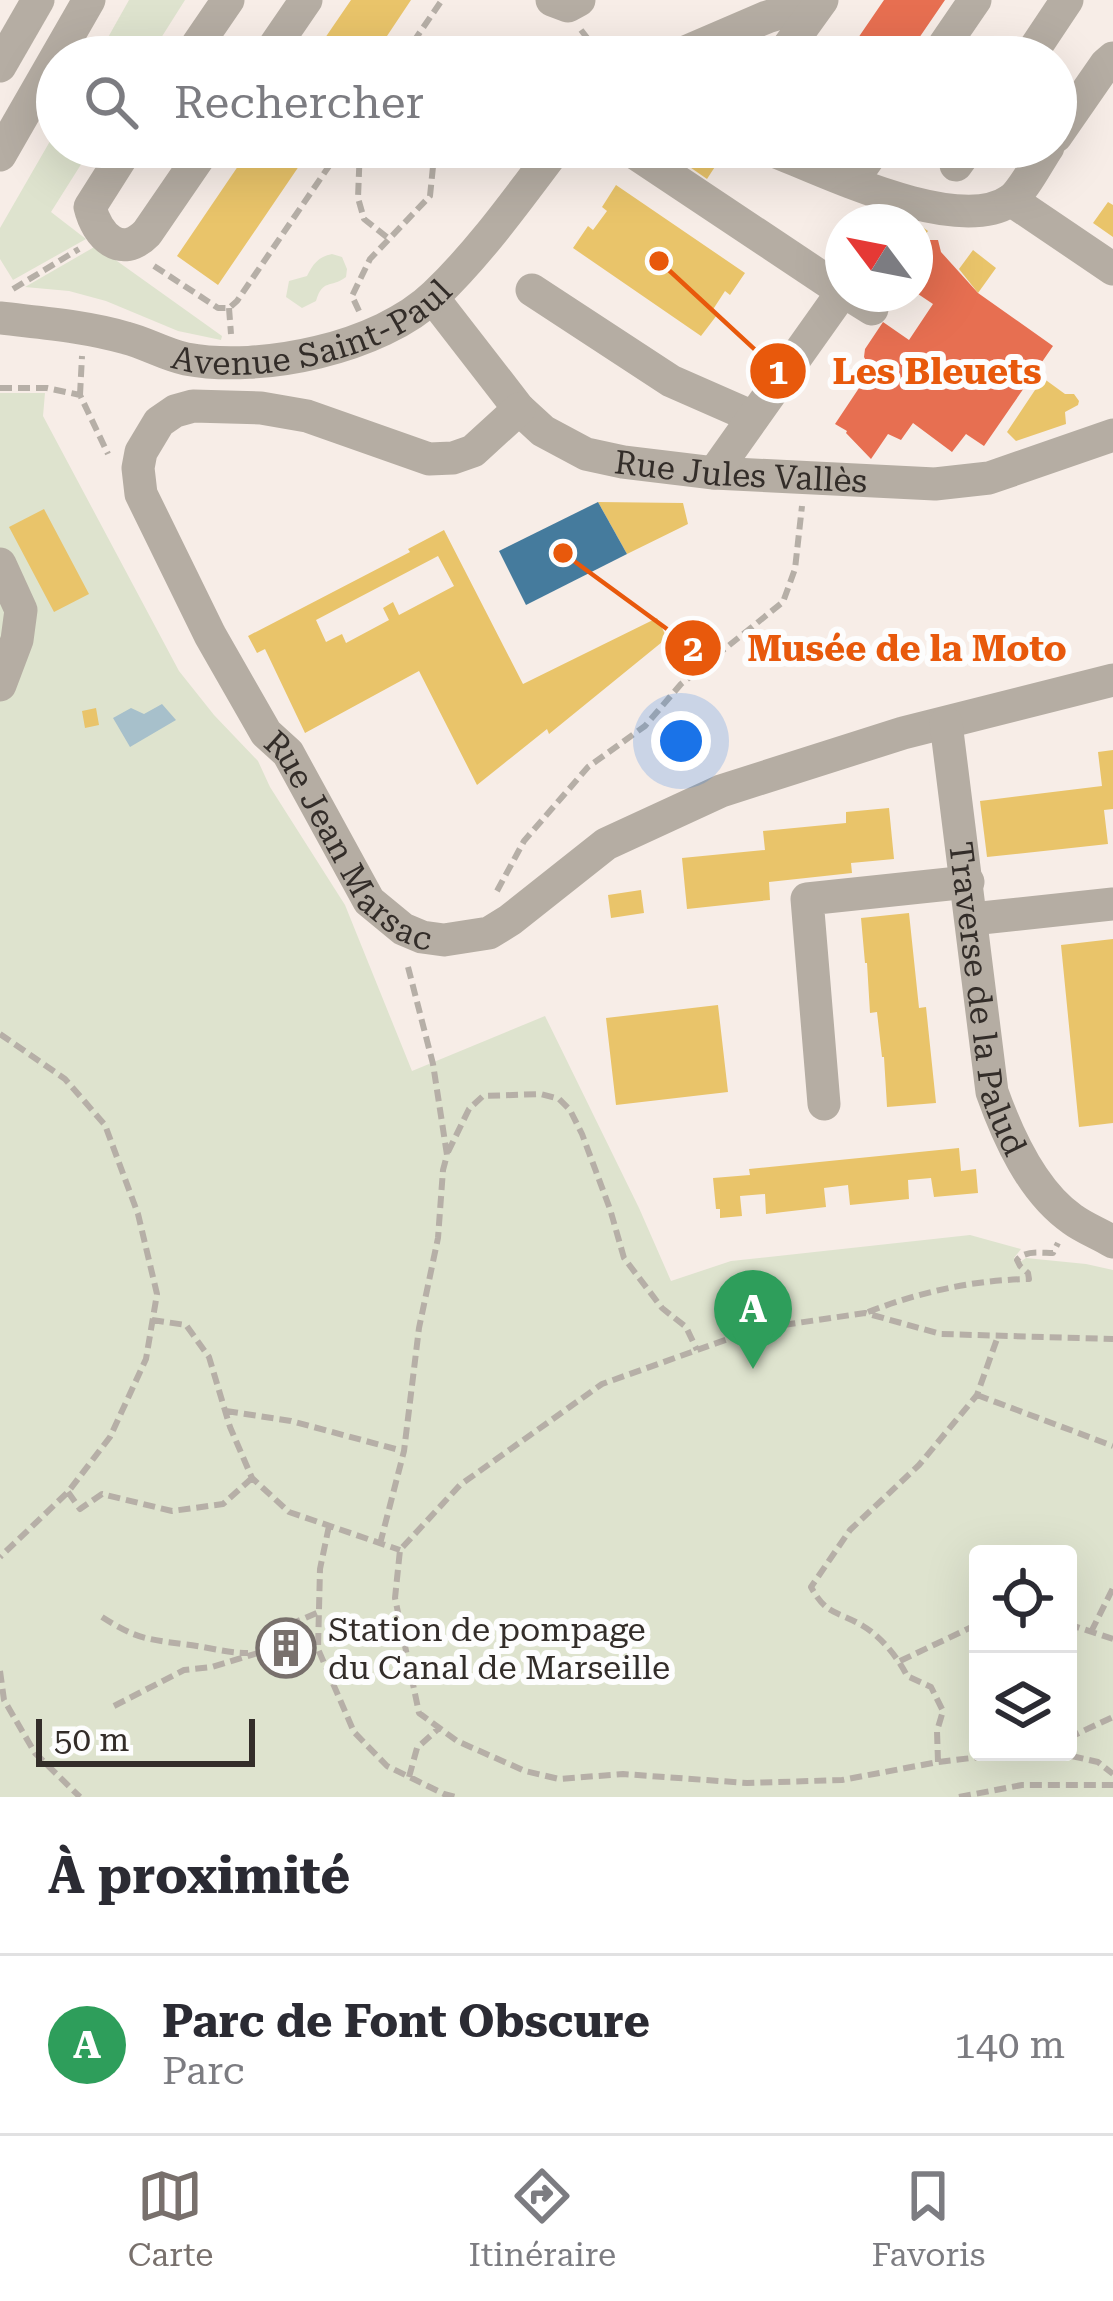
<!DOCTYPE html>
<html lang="fr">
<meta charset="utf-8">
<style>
body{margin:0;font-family:"Roboto Serif",serif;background:#f7f7f7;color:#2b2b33}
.controls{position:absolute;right:36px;bottom:36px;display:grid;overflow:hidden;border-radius:12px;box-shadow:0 12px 48px #0002}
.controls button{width:108px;height:108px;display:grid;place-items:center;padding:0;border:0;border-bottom:3px solid #e1e1e2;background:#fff;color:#2b2b33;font:60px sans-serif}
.compass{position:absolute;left:825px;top:204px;width:108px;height:108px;border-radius:50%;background:#fff;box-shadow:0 12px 48px #0002;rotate:302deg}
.scale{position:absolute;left:36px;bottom:30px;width:219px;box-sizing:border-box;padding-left:12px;border:6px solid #332d29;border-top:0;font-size:33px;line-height:42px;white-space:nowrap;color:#332d29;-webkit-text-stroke:9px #fdfdfd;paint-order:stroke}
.you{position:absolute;left:681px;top:741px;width:42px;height:42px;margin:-30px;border:9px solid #fff;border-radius:50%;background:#1a73e8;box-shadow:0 0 0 18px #1a73e833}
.badge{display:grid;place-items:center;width:78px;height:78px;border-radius:50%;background:#78706c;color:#fff;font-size:39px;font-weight:700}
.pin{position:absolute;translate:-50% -99px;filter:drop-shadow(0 3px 6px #0008)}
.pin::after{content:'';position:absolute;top:63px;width:42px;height:36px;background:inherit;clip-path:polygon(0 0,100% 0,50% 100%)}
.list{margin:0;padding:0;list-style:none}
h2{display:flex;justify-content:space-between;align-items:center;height:156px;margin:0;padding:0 48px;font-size:51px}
h2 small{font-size:39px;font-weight:400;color:#7c7c81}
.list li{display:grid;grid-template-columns:78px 1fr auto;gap:36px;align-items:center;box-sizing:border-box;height:180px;padding:0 48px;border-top:3px solid #e1e1e2}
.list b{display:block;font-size:45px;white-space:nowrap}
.list p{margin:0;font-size:39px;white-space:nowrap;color:#7c7c81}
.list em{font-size:39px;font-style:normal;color:#7c7c81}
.icon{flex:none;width:66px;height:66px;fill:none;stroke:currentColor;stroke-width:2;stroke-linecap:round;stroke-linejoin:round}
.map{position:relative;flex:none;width:1113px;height:1797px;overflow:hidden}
.search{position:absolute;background:#fff;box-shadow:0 12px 48px #0002;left:36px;right:36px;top:36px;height:132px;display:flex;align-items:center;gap:30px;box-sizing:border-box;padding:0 42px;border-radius:66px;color:#7c7c81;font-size:45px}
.sheet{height:336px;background:#fff}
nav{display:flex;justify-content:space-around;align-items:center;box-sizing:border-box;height:168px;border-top:3px solid #e1e1e2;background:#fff;font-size:33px;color:#7c7c81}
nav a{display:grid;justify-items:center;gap:6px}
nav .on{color:#78706c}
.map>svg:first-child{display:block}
.green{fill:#dee3ce;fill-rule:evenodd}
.water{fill:#a7c0cb}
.homes{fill:#e9c46a;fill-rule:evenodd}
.shops{fill:#e76f51}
.public{fill:#457b9d}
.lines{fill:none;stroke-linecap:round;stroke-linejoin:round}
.path{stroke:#b6afa7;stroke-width:6;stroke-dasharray:12 6;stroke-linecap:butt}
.minor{stroke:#b5ada3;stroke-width:33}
.labels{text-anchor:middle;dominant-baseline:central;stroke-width:12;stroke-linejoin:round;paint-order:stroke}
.street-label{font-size:33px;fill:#332d29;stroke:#fdfdfd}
.poi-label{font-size:33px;fill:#332d29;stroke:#fdfdfd;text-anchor:start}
.leader{fill:none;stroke:#e8590c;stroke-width:4.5}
.callout-dot{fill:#e8590c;stroke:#fdfdfd;stroke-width:4.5}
.mark-label{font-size:36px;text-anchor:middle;font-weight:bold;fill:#fff}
.callout-label{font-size:36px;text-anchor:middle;font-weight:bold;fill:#e8590c;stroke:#fdfdfd;stroke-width:12;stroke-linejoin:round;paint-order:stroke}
</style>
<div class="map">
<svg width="1113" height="1797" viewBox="0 0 1113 1797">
<rect width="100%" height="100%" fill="#f7ede7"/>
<path class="green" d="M129 0H185L149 57H97Z
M57 129V147H92L51 212 86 239 13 280 0 259V228Z
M96 246 222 336 221 340 178 331 106 301 69 291 25 287Z
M332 254 342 257 347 269 346 277C330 289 323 278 316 301L302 308 286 297 289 281 307 276C313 264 318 257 332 254Z
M0 393H45L43 416 179 671 214 715 258 761 270 787 345 905 412 1071 545 1016 639 1208 671 1281 731 1261 970 1235 1021 1249 1014 1258 1020 1262 1026 1258 1086 1264 1113 1270V1797H0ZM978 1554H1068V1752H978Z"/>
<path class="water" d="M162 704 176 720 130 747 113 718 131 708 144 714Z"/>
<path class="homes" d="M351 0H411L373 57H312Z
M251 147H312L218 285 177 256Z
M694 147H703L720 159 707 179 684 163Z
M616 185 745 273 730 295 725 291 712 311 717 315 701 336 573 248 588 226 593 230 607 211 602 207Z
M1108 202 1113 205V237L1093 223Z
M915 222 928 231 915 248Z
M973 250 996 268 978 293 959 269Z
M1043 378 1065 394H1074L1079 401 1078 405 1065 412 1066 424 1016 441 1007 432Z
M598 502 683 503 688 524 627 554Z
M44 509 89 594 54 612 9 527Z
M444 530 523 684 657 618 667 638 549 734 547 729 477 785 419 671 305 733 265 649 257 653 248 636 410 552 408 549ZM438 556 454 586 399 615 393 602 383 608 389 620 346 643 342 634 326 642 316 620Z
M96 708 99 725 85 728 82 711Z
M1113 750V809L1104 810 1108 844 987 857 980 801 1102 786 1098 752Z
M889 808 894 859 851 863 852 873 769 882 770 900 687 909 682 858 765 850 763 831 846 823V812Z
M641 890 644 913 611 918 608 895Z
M909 913 919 1008 926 1007 936 1103 887 1107 884 1057H882L877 1012 870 1013 867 963H865L861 918Z
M1113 939V1123L1079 1127 1061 945Z
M718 1005 728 1092 616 1105 606 1018Z
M959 1148 961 1171 976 1169 978 1193 934 1197 931 1178 908 1180 909 1199 850 1205 848 1185 824 1188 826 1207 766 1214 765 1194 740 1196 742 1216 720 1218V1209H716L713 1178 750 1175 749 1169Z
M296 1635 298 1658 277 1659 274 1637Z"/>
<path class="shops" d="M884 0H945L906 57H845Z
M930 240H938L941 252 978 293 1053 346 984 446 966 434 952 452 913 423 901 440 888 434 871 459 846 433 847 431 835 424 871 370 864 357 865 349 883 322 909 340 933 304 915 292V275L927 255Z"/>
<path class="public" d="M598 502 627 554 526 605 499 551Z"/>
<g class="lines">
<path class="path" d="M581 30 602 57
M403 57 442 0
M360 147 358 198 364 219 388 238
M154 266 218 308H229L237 301 342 147
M13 289 79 249
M229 308 231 334
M359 311 352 296 370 259 430 196 435 147
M0 388H47L80 395 108 454
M80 395 82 356
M497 891 524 841 588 767 645 726 681 684 783 602 795 569 802 506
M0 1034 65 1079 105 1125 138 1214 157 1294 146 1359 110 1437 68 1492 0 1557
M448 1152 469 1109 483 1096 541 1094 559 1099 570 1110 582 1134 610 1209 624 1258 662 1308 686 1327 697 1350
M868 1312C920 1292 973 1280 1029 1279L1028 1273 1020 1266 1017 1260C1025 1250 1041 1253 1053 1253L1058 1243
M152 1320 186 1325 209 1357 230 1427 252 1478 289 1512 400 1550
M977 1395 1113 1446
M226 1411 291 1421 403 1451
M68 1492 80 1509 102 1494 172 1511 223 1504 252 1478
M329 1526 320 1569 318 1649 354 1732 387 1766 444 1794 456 1797
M380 1544 404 1451 419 1328 438 1238 443 1170 447 1155 433 1064 407 963
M102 1617C135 1638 145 1639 182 1644 205 1646 225 1653 248 1653
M1068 1624 1113 1639
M1091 1632 1113 1588
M900 1661 978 1624
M0 1671 4 1700 35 1753 80 1797
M114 1706 184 1670 212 1667 258 1653 277 1630 319 1612
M1068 1738 1113 1717
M1022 1752 938 1762 842 1780 747 1783 623 1774 559 1779 525 1771 457 1741 419 1713 395 1598 400 1550 460 1485 602 1384 756 1329 865 1313 941 1334 1113 1339
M1054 1752 1098 1762 1113 1774
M938 1762 937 1731 943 1711 931 1687 907 1676C898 1657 880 1636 863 1626 836 1610 827 1616 811 1587L850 1530 919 1465 977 1395 998 1336
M409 1777 417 1748 439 1728
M959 1797 1022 1785H1113"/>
<g class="minor">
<path d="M552 0 568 6 579 0"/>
<path d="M189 57 228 0"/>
<path d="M267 57 306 0"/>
<path d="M674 57 767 17 821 1"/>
<path d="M781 57 822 0"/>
<path d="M936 57 975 0"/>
<path d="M1029 57 1067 0"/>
<path d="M0 66 38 0"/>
<path d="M1056 136 1106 64 1113 58"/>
<path d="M128 147 90 207C97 236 121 260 147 233L206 147"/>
<path d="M626 147 842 291"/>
<path d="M764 147C819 168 958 238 1011 200 1023 191 1039 160 1048 147"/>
<path d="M0 155 89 0"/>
<path d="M956 165 969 147"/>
<path d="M852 181 876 147"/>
<path d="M1011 200 1113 269"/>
<path d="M532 290 671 381 753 417"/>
<path d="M848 294 872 309"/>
<path id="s1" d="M433 298 519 409 543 431 586 454 623 462 714 473 935 484 989 478 1113 435"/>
<path id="s2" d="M0 318C42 323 85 326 126 338 146 343 166 355 186 359 261 373 380 348 435 295 481 251 519 197 557 147"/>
<path id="s3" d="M519 409 473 451 453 458 429 459 307 416 261 408 193 406 175 411 159 422 141 452 138 468 141 494 210 635 266 733 288 753 369 901 403 929 422 937 444 940 489 933 510 920 606 844 721 791 903 733 1113 680"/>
<path d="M714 473 843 291"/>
<path d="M0 564 21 610 17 640 0 685"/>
<path id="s4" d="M946 723 992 1092C1008 1137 1032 1191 1072 1219 1084 1228 1100 1234 1113 1242"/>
<path d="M972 919 1113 904"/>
<path d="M824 1104 807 899 968 882"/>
</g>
</g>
<defs>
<g id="building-ring" transform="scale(3)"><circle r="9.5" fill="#fdfdfd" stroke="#78706c" stroke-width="1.5"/><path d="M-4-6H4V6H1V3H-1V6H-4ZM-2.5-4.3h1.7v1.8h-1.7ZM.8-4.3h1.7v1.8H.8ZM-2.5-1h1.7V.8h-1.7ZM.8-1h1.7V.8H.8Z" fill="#78706c"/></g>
</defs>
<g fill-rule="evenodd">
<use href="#building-ring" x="286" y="1648"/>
</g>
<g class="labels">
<g class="street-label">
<text stroke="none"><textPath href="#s2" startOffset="324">Avenue Saint-Paul</textPath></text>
<text stroke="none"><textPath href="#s1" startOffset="378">Rue Jules Vallès</textPath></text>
<text stroke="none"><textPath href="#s3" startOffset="876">Rue Jean Marsac</textPath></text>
<text stroke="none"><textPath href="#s4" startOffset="279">Traverse de la Palud</textPath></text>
</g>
<g class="poi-label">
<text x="328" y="1629">Station de pompage<tspan x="328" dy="38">du Canal de Marseille</tspan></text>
</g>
</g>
<path class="leader" d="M659 261L778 371M563 553L693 648"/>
<g class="callout-dot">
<circle cx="659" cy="261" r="12"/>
<circle cx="563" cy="553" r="12"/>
<circle cx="778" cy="371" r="30"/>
<circle cx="693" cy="648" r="30"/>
</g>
<g class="mark-label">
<text x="778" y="384">1</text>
<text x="693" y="661">2</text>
</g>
<g class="callout-label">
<text x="937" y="384">Les Bleuets</text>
<text x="907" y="661">Musée de la Moto</text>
</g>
</svg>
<div class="controls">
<button><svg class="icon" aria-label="locate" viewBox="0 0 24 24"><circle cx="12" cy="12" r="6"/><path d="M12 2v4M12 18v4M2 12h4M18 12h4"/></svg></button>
<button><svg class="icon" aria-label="layers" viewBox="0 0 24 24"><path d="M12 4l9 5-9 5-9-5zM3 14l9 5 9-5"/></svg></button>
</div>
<svg class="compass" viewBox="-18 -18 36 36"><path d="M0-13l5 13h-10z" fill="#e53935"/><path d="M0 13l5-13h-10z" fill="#7c7c81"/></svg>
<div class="scale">50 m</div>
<div class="you"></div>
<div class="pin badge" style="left:753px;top:1369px;background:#2e9e5b">A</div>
<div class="search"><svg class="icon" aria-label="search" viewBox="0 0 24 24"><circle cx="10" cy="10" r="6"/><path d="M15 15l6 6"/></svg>Rechercher</div>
</div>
<section class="sheet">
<h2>À proximité<small></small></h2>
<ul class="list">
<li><span class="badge" style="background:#2e9e5b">A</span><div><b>Parc de Font Obscure</b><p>Parc</p></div><em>140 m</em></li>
</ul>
</section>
<nav>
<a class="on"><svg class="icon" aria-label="map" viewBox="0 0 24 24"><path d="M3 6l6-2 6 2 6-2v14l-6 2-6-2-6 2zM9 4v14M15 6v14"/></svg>Carte</a>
<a><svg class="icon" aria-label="directions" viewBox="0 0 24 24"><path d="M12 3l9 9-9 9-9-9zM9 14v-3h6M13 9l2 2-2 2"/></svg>Itinéraire</a>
<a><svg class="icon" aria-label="saved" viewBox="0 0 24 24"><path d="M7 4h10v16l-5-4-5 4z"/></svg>Favoris</a>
</nav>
